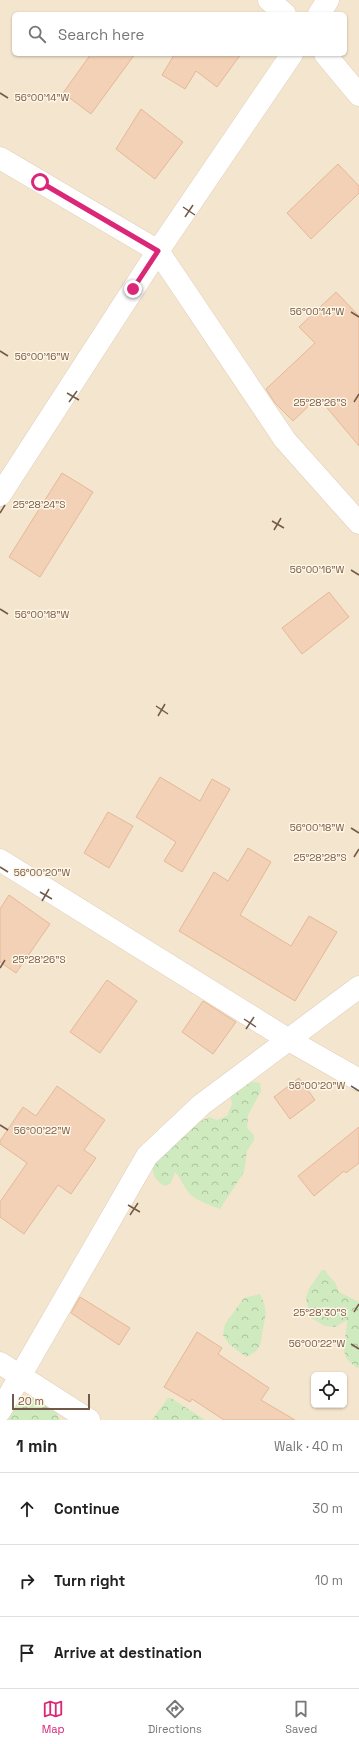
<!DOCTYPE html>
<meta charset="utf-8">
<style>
body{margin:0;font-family:"Space Grotesk",sans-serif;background:#f2f2f2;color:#222}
.controls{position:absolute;right:12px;bottom:12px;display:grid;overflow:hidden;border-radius:6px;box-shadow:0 1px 3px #0004}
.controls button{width:36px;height:36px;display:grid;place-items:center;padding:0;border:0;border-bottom:1px solid #e0e0e0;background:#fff;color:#222;font:20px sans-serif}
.scale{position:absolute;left:12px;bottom:10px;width:78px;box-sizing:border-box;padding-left:4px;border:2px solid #735947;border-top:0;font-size:11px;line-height:14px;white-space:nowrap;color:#735947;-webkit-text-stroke:3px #fff6e6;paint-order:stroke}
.stop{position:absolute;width:12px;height:12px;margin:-9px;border:3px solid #db2777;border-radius:50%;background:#fff}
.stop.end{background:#db2777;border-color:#fff;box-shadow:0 1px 4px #0008}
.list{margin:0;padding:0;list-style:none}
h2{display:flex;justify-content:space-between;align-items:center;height:52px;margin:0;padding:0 16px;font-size:17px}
h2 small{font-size:13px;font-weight:400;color:#767676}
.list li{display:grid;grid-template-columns:26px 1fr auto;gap:12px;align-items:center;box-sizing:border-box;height:72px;padding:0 16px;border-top:1px solid #e0e0e0}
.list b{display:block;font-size:15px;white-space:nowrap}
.list em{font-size:13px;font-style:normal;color:#767676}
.icon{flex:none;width:22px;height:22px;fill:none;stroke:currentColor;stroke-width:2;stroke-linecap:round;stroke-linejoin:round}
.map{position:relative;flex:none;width:359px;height:1420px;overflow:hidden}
.search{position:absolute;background:#fff;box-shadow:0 1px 3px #0004;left:12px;right:12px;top:12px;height:44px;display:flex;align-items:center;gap:10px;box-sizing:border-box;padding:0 14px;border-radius:6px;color:#767676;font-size:15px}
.sheet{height:268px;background:#fff}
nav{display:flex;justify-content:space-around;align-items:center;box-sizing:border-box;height:56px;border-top:1px solid #e0e0e0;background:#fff;font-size:11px;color:#767676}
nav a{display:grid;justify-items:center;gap:2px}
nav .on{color:#db2777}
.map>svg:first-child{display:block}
.residential{fill:#f4e5ce;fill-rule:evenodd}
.forest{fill:url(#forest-crowns)}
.building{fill:#f2d1b6;stroke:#e5b897}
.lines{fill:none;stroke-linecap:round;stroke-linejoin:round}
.minor-casing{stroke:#e0cfbb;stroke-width:23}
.minor{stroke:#fff;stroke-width:22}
.route{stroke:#db2777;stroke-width:5}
.ticks{fill:none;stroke:#735947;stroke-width:1.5}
.ticks-label{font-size:10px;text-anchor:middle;fill:#735947;stroke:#fff6e6;stroke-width:3;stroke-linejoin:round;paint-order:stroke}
</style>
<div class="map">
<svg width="359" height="1420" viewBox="0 0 359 1420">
<defs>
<pattern id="forest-crowns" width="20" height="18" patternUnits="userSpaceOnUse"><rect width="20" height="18" fill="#ceeabe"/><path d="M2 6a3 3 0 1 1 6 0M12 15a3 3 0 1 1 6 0" fill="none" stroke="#acc19c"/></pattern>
</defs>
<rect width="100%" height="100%" fill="#fdf3df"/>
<path class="residential" d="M0 0H359V1420H0ZM14 14H345V54H14ZM314 1375H344V1405H314Z"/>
<path class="forest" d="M241 1080 260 1083 261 1091 248 1115 247 1128 254 1135V1140L247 1151 244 1172 220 1209C210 1205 196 1201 189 1193 183 1186 181 1178 175 1172L171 1183 165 1186C156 1181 154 1177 152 1167L162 1157 177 1138 196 1124 209 1117 217 1120 227 1116 232 1104 230 1094Z
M322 1270H325L328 1275 335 1282 339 1292 359 1302V1367L357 1368C354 1365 349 1362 347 1359 340 1348 348 1331 347 1320L335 1327 325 1326 311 1318 309 1314 306 1297 309 1289Z
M260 1294C269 1313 265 1314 262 1334 260 1348 260 1350 246 1357L229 1344 223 1335 225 1324 244 1298Z
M37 1398 56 1409 59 1420H7C10 1401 21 1400 37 1398Z
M168 1398H171L205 1420H152Z"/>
<path class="building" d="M91 54H135L91 114 63 93Z
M173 54H241L217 87 196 71 185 89 162 75 174 55Z
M141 109 183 142 155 179 116 149Z
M338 164 359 186V193L311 239 287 213Z
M336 292 359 316V446L318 397 293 421 275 403 266 389 315 343 299 327Z
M62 473 93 492 40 577 9 557Z
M329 592 349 617 302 654 282 628Z
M160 777 200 801 212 779 230 789 182 872 164 861 176 842 136 817Z
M108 812 133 826 109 868 84 853Z
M248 848 271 862 240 915 291 946 309 916 337 932 295 1001 179 931 214 872 228 881Z
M9 895 50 924 16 973 0 962V909Z
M107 980 137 1001 100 1053 70 1032Z
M203 1001 236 1022 213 1054 182 1032Z
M299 1078 315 1100 290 1119 274 1097Z
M57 1086 105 1120 84 1150 96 1158 71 1194 58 1185 24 1234 0 1217V1202L27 1163 0 1144V1141L23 1107 36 1116Z
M359 1127V1163L346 1173 344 1171 314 1196 298 1176Z
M80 1297 130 1328 119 1345 71 1313Z
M197 1332 222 1348 218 1354 269 1388 261 1400 295 1420H224L192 1399 190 1402 164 1387Z"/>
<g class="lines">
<g class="minor-casing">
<path id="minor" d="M269 0 285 14
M319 14 328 0
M325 54 359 95
M0 158 158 251 285 440 359 523
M0 495 158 251 292 54
M0 860 289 1040 359 1080
M0 1363 89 1420
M0 1411 147 1156 201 1105 359 987"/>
</g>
<use href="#minor" class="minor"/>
</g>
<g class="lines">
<path class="route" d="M40 182 158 251 133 289"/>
</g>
<path class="ticks" d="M0 93 8 98M183 207 195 215M185 217 193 205M351 312 359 317M0 351 8 356M67 393 79 400M69 402 77 391M354 402 359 394M0 513 5 505M272 521 284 528M274 530 281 518M351 570 359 575M0 609 8 614M156 706 168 714M158 716 165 704M351 828 359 833M354 857 359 849M0 867 8 872M40 892 52 899M42 901 49 889M0 968 5 960M244 1019 256 1027M246 1029 254 1017M351 1086 359 1091M0 1125 8 1130M128 1205 140 1212M130 1215 138 1203M354 1312 359 1304M351 1344 359 1349"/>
<g class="ticks-label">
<text x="42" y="101">56°00'14"W</text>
<text x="317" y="315">56°00'14"W</text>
<text x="42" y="360">56°00'16"W</text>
<text x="320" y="406">25°28'26"S</text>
<text x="39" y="508">25°28'24"S</text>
<text x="317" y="573">56°00'16"W</text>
<text x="42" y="618">56°00'18"W</text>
<text x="317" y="831">56°00'18"W</text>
<text x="320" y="861">25°28'28"S</text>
<text x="42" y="876">56°00'20"W</text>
<text x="39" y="963">25°28'26"S</text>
<text x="317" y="1089">56°00'20"W</text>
<text x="42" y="1134">56°00'22"W</text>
<text x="320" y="1316">25°28'30"S</text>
<text x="317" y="1347">56°00'22"W</text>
</g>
</svg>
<div class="controls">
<button><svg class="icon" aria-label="locate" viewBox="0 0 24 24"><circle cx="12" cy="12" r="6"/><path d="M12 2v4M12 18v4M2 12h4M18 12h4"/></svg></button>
</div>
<div class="scale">20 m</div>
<div class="stop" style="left:40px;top:182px"></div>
<div class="stop end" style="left:133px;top:289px"></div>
<div class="search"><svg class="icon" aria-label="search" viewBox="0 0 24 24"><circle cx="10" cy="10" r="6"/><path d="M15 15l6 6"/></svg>Search here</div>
</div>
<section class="sheet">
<h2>1 min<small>Walk · 40 m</small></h2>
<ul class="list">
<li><svg class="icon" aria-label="ahead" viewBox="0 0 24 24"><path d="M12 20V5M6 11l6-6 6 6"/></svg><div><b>Continue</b></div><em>30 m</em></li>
<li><svg class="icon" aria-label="right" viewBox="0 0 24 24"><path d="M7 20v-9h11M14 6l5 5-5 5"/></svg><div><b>Turn right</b></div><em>10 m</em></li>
<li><svg class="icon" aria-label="arrive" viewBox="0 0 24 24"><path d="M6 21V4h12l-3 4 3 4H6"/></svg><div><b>Arrive at destination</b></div></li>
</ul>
</section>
<nav>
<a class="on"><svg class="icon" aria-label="map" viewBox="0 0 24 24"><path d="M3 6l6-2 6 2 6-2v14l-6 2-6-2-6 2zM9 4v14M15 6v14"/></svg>Map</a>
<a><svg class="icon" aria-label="directions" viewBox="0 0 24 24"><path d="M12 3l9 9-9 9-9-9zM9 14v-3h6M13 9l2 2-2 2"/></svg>Directions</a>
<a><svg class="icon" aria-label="saved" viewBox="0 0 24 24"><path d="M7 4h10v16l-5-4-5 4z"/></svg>Saved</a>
</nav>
